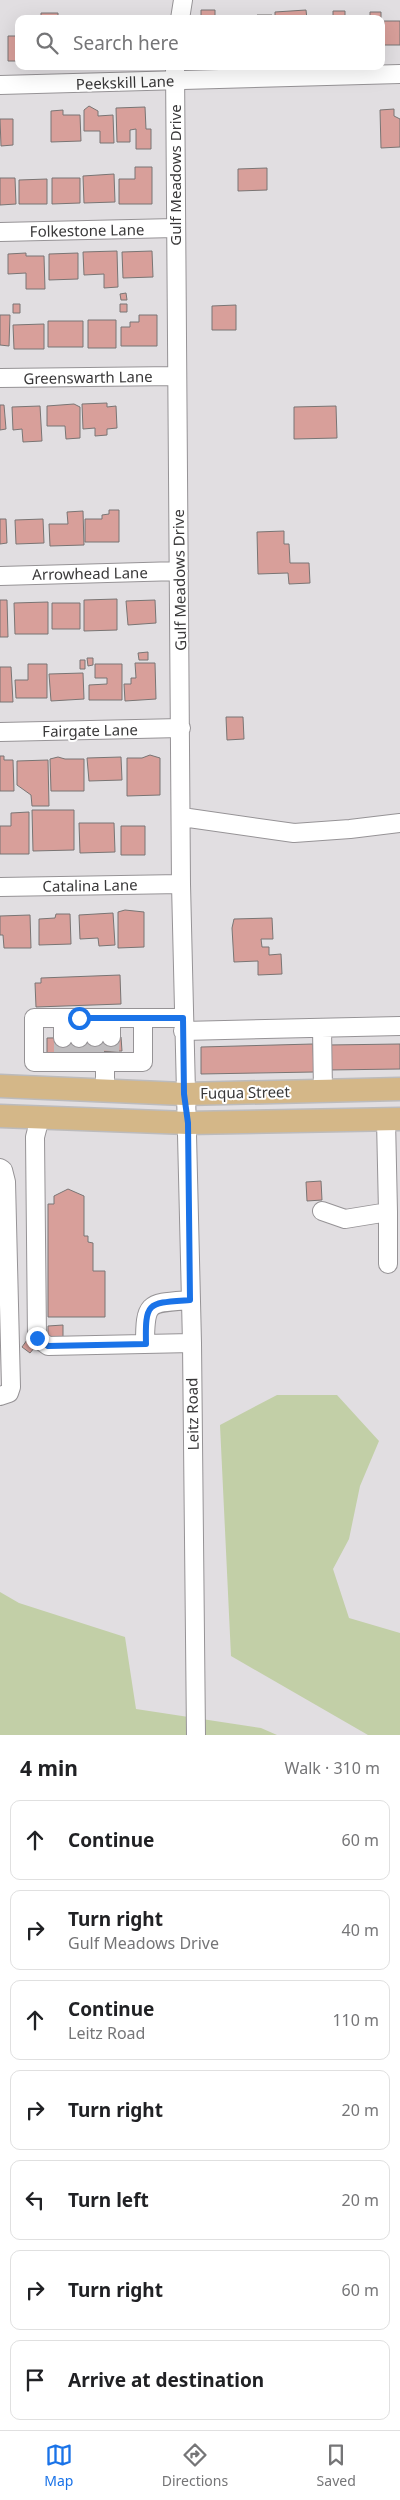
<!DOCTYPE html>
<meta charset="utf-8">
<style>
body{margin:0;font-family:"Noto Sans",sans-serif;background:#f6f6f6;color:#202124}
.stop{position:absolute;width:15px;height:15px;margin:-11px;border:4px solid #1a73e8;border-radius:50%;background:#fff}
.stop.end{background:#1a73e8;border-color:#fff;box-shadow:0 1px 5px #0008}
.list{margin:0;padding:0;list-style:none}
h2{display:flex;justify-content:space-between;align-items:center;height:65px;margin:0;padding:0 20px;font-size:21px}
h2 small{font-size:16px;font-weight:400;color:#757577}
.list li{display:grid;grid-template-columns:32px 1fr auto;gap:15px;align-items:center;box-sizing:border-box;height:80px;margin:0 10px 10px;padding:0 10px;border:1px solid #e0e0e0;border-radius:10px}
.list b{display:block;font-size:19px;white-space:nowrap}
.list p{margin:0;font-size:16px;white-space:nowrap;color:#757577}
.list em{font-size:16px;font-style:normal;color:#757577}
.icon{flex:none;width:28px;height:28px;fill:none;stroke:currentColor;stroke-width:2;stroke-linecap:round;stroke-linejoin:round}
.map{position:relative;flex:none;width:400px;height:1735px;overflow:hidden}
.search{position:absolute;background:#fff;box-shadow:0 5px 20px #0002;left:15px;right:15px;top:15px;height:55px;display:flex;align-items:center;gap:12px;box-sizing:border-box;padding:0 18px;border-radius:10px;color:#757577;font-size:19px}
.sheet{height:695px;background:#fff}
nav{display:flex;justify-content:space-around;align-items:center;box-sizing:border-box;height:70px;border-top:1px solid #e0e0e0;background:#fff;font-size:14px;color:#757577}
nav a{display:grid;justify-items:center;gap:2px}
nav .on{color:#1a73e8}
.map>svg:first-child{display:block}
.green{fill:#c2cfa7}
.building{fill:#d89f9a;stroke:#797574}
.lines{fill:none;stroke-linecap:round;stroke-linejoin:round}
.minor-tunnel{stroke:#bfbdbf;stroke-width:18;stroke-dasharray:18 9;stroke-linecap:butt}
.minor-casing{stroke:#969396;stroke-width:20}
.major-casing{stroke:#bcbbbc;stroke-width:25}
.minor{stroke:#fff;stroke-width:18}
.major{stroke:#d4b788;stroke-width:22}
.route{stroke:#1a73e8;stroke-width:6}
.labels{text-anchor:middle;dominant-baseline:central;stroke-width:4;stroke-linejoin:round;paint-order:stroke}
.street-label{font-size:15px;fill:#393839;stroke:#fff}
</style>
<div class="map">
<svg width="400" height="1735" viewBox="0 0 400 1735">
<rect width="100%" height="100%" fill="#e1dee1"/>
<path class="green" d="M277 1395H337L379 1441 360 1486 349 1539 333 1569 349 1618 400 1633V1735H368L231 1656 220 1425Z
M0 1592 19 1603 125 1637 136 1709 261 1728 277 1735H0Z"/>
<path class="building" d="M201 10H215V17H234V19H201Z
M306 10 307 19H275V12Z
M333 11H345V19H333Z
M370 12H381V37V19H349L370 17Z
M41 13H58V19H41Z
M257 15H272V19H258Z
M384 21H400V45H384Z
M8 36H19V61H8Z
M89 106 98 111V116L113 115 114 143H100V131H84V110Z
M145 107 146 129H151V149H136V129L130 130V142H117L116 108Z
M394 109V116L400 119V147L381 148 380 110Z
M63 110V115H80L81 141 51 142V111Z
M0 119H13V145L1 146Z
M135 167H152V204H119V179H135Z
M267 168V190L238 191V169Z
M114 174 115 202 84 203 83 176Z
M0 178H15L16 204 0 205Z
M52 178H80V203L52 204Z
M47 179V204H19V180Z
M117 251 118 287 104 288V274L84 275 83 252Z
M152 251 153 277 123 278 122 252Z
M26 253V256H44L45 289H26V273L8 274V254Z
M78 253V279L49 280V254Z
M126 293 127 300H121L120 294Z
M13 304H20V313H13Z
M120 304H127V312H120Z
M236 305V330H212V306Z
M0 315H10L9 346 0 345Z
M139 315H157V346H121V327H130V322H139Z
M88 320H116V348H88Z
M48 321H83V347H48Z
M44 324V349H14L13 325Z
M107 403V407L116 406 117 428 107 429V435L95 436V428L83 429 82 404Z
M74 404 80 407V438L66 439 65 426H47V406Z
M0 405H4L6 429 0 430Z
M40 406 42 441 23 442 22 429 13 430 12 407Z
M336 406 337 438 294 439V407Z
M109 510H119V542H85V519H102V515L109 514Z
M83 511 84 545 50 546 49 524H68L67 512Z
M0 519H6L7 543 0 544Z
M43 519 44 543 16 544 15 520Z
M284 531V544H289L290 563H309L310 583 289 584 288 573 258 574 257 532Z
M117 599V630L84 631V600Z
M0 600H7L8 637H0Z
M155 600 156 623 128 625 126 601Z
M48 602V634H15L14 603Z
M52 603H80V629H52Z
M148 652V660H139L138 653Z
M87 658H93V665L88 666Z
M80 660H85V669H80Z
M135 663H155L156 699 125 701 124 684H131V678H136Z
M28 664H47V698H16L15 680H28Z
M95 664H122V700H89V685L107 684V678H95Z
M0 667H11L13 702H0Z
M83 673 84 699 51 701 49 674Z
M226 717H243L244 739 227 740Z
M150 755 160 758V795L127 796V758H142Z
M0 756H4V760H13L14 791H0Z
M58 757 65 759H84V791H51L50 759Z
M121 757 122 780 89 781 87 758Z
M48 760 49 806H32L31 795 17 785V761Z
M32 810H74V850L33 851Z
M29 812V854H0V826H11V813Z
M79 823H114L115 852 80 853Z
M121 826H145V855H121Z
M125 910 144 912V947L118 948V912Z
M113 913 115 945 99 946 98 938 80 939 79 915Z
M56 914H70L71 944 39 945V919L55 918Z
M30 915 31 948H4L3 935H0V916Z
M272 918 273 939H261L262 947H269V955L281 954 282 974 258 975V961L234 962 232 928 234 919Z
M120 975 121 1004 36 1007 35 983H41V978Z
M121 1037 122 1051 47 1053V1038Z
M313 1044 314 1072 201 1074V1047Z
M400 1044V1069L328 1070V1045Z
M321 1181 322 1200 307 1201 306 1182Z
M68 1189 84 1196V1236H88V1242L93 1243V1271H105V1317H48V1204H54V1196Z
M63 1325V1338H48V1326Z
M27 1340 35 1347 30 1353 22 1347Z"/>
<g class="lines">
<path class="minor-tunnel" d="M110 1051 111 1037
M63 1052V1038
M79 1052V1038
M95 1052V1037"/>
<g class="minor-casing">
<path id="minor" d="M180 19 183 0
M175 66 181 884 192 1343 196 1735
M0 85 400 74
M0 232 175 228
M0 378 177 376
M0 576 179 571
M0 732 181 728
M182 817 294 833 350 829 400 823
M0 887 181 884
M63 1018V1038
M79 1018V1038
M95 1018V1037
M111 1018V1037
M322 1028 323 1091
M183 1031 400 1026
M105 1062H143V1018
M105 1090V1062H34V1018H183
M40 1118 35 1137 37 1338 48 1346 192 1343
M0 1168 3 1170 6 1182 11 1387 9 1393 0 1396
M322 1211 345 1219 388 1212 386 1120
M388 1264V1212
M145 1344C145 1301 148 1303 190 1300"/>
</g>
<g class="major-casing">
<path id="major" d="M0 1086 184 1094 400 1089
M0 1116 188 1123 400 1119"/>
</g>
<use href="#minor" class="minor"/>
<use href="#major" class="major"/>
</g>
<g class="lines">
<path class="route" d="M37 1338 48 1346 146 1344C145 1301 148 1303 190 1300L188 1123 184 1094 183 1018H79"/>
</g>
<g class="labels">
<g class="street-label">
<text transform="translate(125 82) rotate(-2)">Peekskill Lane</text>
<text transform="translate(175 175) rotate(-90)">Gulf Meadows Drive</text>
<text transform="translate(87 230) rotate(-1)">Folkestone Lane</text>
<text transform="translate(88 377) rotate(-1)">Greenswarth Lane</text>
<text transform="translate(90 573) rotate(-1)">Arrowhead Lane</text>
<text transform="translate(179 580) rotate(-91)">Gulf Meadows Drive</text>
<text transform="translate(90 730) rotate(-1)">Fairgate Lane</text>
<text transform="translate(90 885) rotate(-1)">Catalina Lane</text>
<text transform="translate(245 1092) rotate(-1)">Fuqua Street</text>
<text transform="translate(192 1414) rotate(-91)">Leitz Road</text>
</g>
</g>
</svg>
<div class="stop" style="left:79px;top:1018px"></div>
<div class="stop end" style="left:37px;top:1338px"></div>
<div class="search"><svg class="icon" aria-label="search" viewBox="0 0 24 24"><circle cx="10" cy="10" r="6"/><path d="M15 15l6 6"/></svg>Search here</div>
</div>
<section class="sheet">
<h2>4 min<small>Walk · 310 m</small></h2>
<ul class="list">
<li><svg class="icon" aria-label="ahead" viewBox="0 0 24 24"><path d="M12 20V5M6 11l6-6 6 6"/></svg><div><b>Continue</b></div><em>60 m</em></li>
<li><svg class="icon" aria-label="right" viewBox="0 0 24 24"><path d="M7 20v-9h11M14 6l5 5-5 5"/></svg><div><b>Turn right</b><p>Gulf Meadows Drive</p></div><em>40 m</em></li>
<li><svg class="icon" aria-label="ahead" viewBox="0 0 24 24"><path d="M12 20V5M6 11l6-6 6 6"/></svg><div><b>Continue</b><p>Leitz Road</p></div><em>110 m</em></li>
<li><svg class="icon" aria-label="right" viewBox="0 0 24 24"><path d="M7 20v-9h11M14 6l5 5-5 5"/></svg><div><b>Turn right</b></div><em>20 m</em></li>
<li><svg class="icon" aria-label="left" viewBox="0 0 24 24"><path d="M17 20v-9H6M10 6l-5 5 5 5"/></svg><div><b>Turn left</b></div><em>20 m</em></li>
<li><svg class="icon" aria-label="right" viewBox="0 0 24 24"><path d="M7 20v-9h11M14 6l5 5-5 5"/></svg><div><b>Turn right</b></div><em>60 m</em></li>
<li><svg class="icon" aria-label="arrive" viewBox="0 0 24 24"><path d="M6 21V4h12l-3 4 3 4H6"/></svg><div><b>Arrive at destination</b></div></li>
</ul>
</section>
<nav>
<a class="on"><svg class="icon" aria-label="map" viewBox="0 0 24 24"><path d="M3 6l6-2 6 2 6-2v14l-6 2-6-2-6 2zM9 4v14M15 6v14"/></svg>Map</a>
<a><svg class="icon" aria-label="directions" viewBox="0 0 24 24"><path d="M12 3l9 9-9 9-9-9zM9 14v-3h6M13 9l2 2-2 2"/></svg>Directions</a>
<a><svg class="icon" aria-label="saved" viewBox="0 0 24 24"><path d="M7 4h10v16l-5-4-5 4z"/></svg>Saved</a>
</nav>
